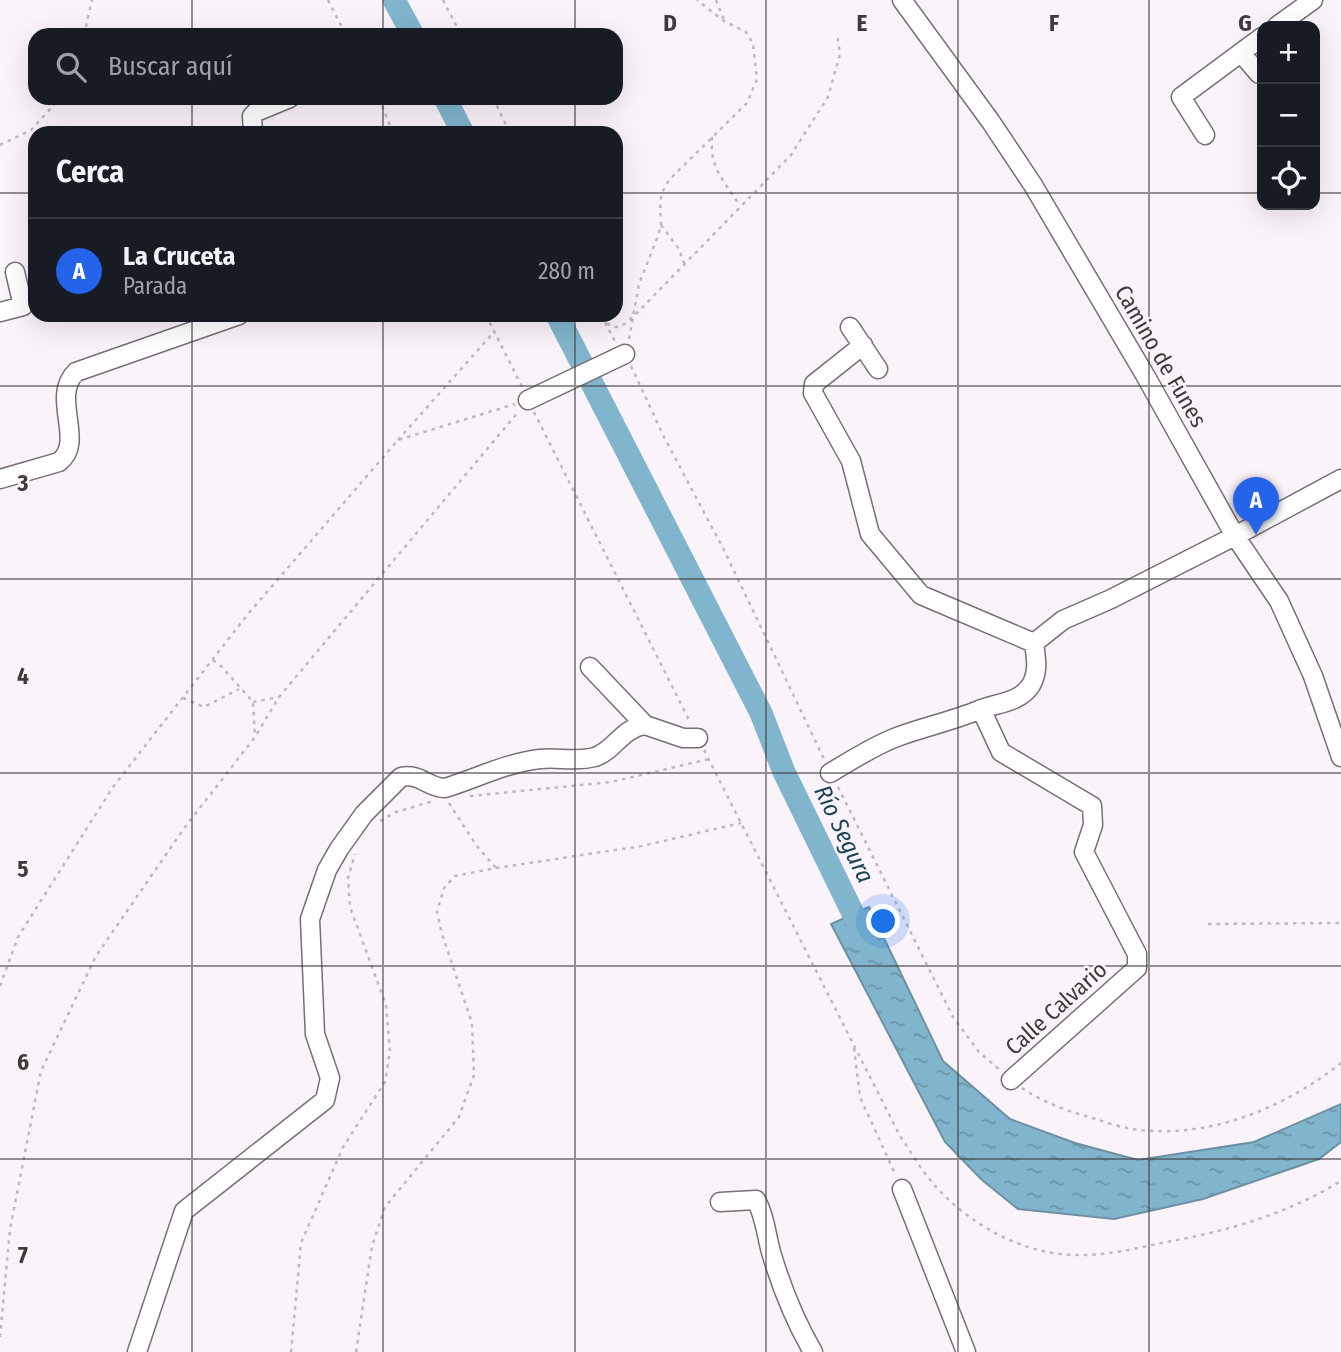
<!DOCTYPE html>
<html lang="es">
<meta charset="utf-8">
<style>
body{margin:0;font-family:"Fira Sans Condensed",sans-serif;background:#242831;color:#f1f3f6}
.controls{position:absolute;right:21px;top:21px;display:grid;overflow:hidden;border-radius:14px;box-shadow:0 7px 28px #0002}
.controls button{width:63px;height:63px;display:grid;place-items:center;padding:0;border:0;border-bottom:2px solid #363941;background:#171b24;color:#f1f3f6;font:35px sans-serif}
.you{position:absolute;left:884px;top:922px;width:24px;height:24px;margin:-18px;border:5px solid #fff;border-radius:50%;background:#1a73e8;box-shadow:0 0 0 10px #1a73e833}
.badge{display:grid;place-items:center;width:46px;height:46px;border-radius:50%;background:#2563eb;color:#fff;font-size:23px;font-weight:700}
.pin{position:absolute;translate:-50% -58px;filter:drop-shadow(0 2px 4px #0008)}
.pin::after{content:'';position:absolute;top:37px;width:24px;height:21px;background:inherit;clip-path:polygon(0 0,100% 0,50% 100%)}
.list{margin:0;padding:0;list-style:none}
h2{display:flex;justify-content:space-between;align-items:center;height:91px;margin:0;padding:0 28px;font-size:30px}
h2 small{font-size:23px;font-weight:400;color:#9ea1a6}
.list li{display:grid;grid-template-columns:46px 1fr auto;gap:21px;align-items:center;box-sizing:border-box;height:105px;padding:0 28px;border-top:2px solid #363941}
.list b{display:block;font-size:26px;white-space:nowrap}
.list p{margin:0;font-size:23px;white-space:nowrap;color:#9ea1a6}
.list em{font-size:23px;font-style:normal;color:#9ea1a6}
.icon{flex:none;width:38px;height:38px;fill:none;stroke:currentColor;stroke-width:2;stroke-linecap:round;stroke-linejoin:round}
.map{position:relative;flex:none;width:1341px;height:1352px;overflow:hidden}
.search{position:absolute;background:#171b24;box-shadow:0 7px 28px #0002;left:28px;top:28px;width:595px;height:77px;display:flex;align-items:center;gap:18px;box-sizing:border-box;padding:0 24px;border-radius:21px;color:#9ea1a6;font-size:26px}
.panel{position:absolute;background:#171b24;box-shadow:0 7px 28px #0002;left:28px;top:126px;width:595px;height:196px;border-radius:21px}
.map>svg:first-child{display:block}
.water{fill:url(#water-ripples);stroke:#6d90a2;stroke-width:2}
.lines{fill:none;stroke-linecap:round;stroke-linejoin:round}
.river{stroke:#81b5cd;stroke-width:23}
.minor-casing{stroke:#766f75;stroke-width:21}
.path{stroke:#bfb9be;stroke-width:2.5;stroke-dasharray:3.5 5;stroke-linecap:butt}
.minor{stroke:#fff;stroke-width:18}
.grid{fill:none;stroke:#3d3a3c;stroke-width:2;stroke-opacity:0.55}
.labels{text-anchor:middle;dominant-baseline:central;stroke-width:5;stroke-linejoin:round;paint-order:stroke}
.street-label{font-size:23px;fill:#3d3a3c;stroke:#fbf3fa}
.water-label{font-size:24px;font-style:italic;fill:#184456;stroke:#fbf3fa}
.grid-label{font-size:23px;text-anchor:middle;font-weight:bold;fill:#3d3a3c;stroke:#fbf3fa;stroke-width:5;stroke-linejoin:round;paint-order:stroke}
</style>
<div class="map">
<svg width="1341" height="1352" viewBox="0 0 1341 1352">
<defs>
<pattern id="water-ripples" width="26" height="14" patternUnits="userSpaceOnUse" patternTransform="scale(1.75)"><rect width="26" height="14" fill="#81b5cd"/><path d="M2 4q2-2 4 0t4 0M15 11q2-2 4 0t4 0" fill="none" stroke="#6b94a8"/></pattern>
</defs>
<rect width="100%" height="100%" fill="#fbf3fa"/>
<path class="water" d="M869 907 943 1061 1010 1119 1075 1143 1138 1160 1254 1142 1341 1104V1142L1319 1159 1203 1199 1114 1219 1018 1209 982 1180 945 1142 831 924Z"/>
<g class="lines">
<path class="river" d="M394 0 413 35
M445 98 463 133
M557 315 761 713 784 772 866 940"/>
<g class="minor-casing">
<path id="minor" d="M902 0 991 122 1033 185 1145 375 1235 536 1279 601 1313 676 1341 757
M1277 26 1313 0
M1241 53 1259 74
M253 133 252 116 256 112 290 98
M1205 135 1181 97 1262 37
M0 312 23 306 15 272
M850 327 878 369
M863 345 814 384 813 393 851 461 870 534 921 595 1034 643
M528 400 625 354
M0 479 59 462C86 442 50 397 76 372L239 315
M590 667 645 725 683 738H698
M981 709 1001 752 1092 806 1093 825 1084 852 1137 954V968L1011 1080
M830 773C852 760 873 746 897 737 924 727 952 721 979 710 996 703 1020 703 1031 685 1039 671 1036 658 1034 643L1063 620 1111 599 1235 536 1341 479
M902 1189 966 1352
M720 1202 756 1200C765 1216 766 1234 771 1252 781 1286 795 1321 813 1352
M137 1352 184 1211 325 1100 330 1078 315 1034 310 919 327 870 339 849 364 814 401 777C421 773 428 788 445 788 477 778 506 763 540 759 557 757 577 762 595 757 615 750 622 728 645 725"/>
</g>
<path class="path" d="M328 0 346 35
M443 0 461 35
M716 0 724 20
M84 35 92 0
M379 98 393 133
M493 98 510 133
M712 137C709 168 725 182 740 206
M0 145 31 130 60 98
M661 225 679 249 684 263
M486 315 522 387
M601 315 616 343
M607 323C617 332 625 324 634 316L791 155 828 97 840 54 837 33
M629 339 639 284 658 236 661 225 660 202 663 191 669 180 747 103 757 79 753 44 746 32 724 21 697 0
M631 366 664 437 724 550 824 759
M534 412 690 722
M398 440 493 333
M213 660 222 667 253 702 255 737
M183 698 204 707 239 689
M253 702 279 697
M704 750 900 1136C909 1149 917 1163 927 1176 961 1220 1020 1255 1077 1255 1110 1256 1145 1246 1177 1240 1235 1229 1290 1212 1341 1181
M838 787 953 1017 979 1052 1001 1071
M470 796 611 782 709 759
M449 803 476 845 496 868
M380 821 396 812 433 801
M1208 924 1341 923
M0 986 18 937 113 787 248 614 398 440 515 404
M854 1048 860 1097 896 1176
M1022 1088C1044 1103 1070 1112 1096 1119 1107 1123 1120 1127 1132 1129 1207 1140 1283 1109 1341 1063
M0 1337 10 1229 41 1071 96 956 185 827 255 737 279 697 519 411
M291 1352 301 1243 343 1147 385 1082 390 1051 386 1005 350 907 348 878 355 854
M356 1352 372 1246 385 1207 459 1117 474 1075 472 1023 442 934 437 912 444 888 455 876 496 868 642 846 741 823"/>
<use href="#minor" class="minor"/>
</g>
<path class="grid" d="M192 0V35M383 0V35M575 0V35M766 0V1352M958 0V1352M1149 0V1352M192 98V133M383 98V133M575 98V133M0 193H35M616 193H1262M1315 193H1341M192 315V1352M383 315V1352M575 315V1352M0 386H1341M0 579H1341M0 773H1341M0 966H1341M0 1159H1341"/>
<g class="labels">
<g class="street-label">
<text transform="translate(1161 356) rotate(60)">Camino de Funes</text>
<text transform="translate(1056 1008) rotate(-42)">Calle Calvario</text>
</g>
<g class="water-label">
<text transform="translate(844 834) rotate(64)">Río Segura</text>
</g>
</g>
<g class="grid-label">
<text x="670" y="31">D</text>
<text x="862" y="31">E</text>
<text x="1054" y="31">F</text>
<text x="1245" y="31">G</text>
<text x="23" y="491">3</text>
<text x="23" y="684">4</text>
<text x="23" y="877">5</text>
<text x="23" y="1070">6</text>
<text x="23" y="1263">7</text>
</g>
</svg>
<div class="controls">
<button>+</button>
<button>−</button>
<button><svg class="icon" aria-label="locate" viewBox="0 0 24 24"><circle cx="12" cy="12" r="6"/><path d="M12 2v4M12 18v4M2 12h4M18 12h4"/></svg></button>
</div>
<div class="you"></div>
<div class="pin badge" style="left:1256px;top:535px">A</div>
<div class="search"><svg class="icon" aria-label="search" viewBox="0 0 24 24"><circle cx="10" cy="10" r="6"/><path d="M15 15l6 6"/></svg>Buscar aquí</div>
<section class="panel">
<h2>Cerca<small></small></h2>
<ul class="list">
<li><span class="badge">A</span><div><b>La Cruceta</b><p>Parada</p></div><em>280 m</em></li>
</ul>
</section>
</div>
